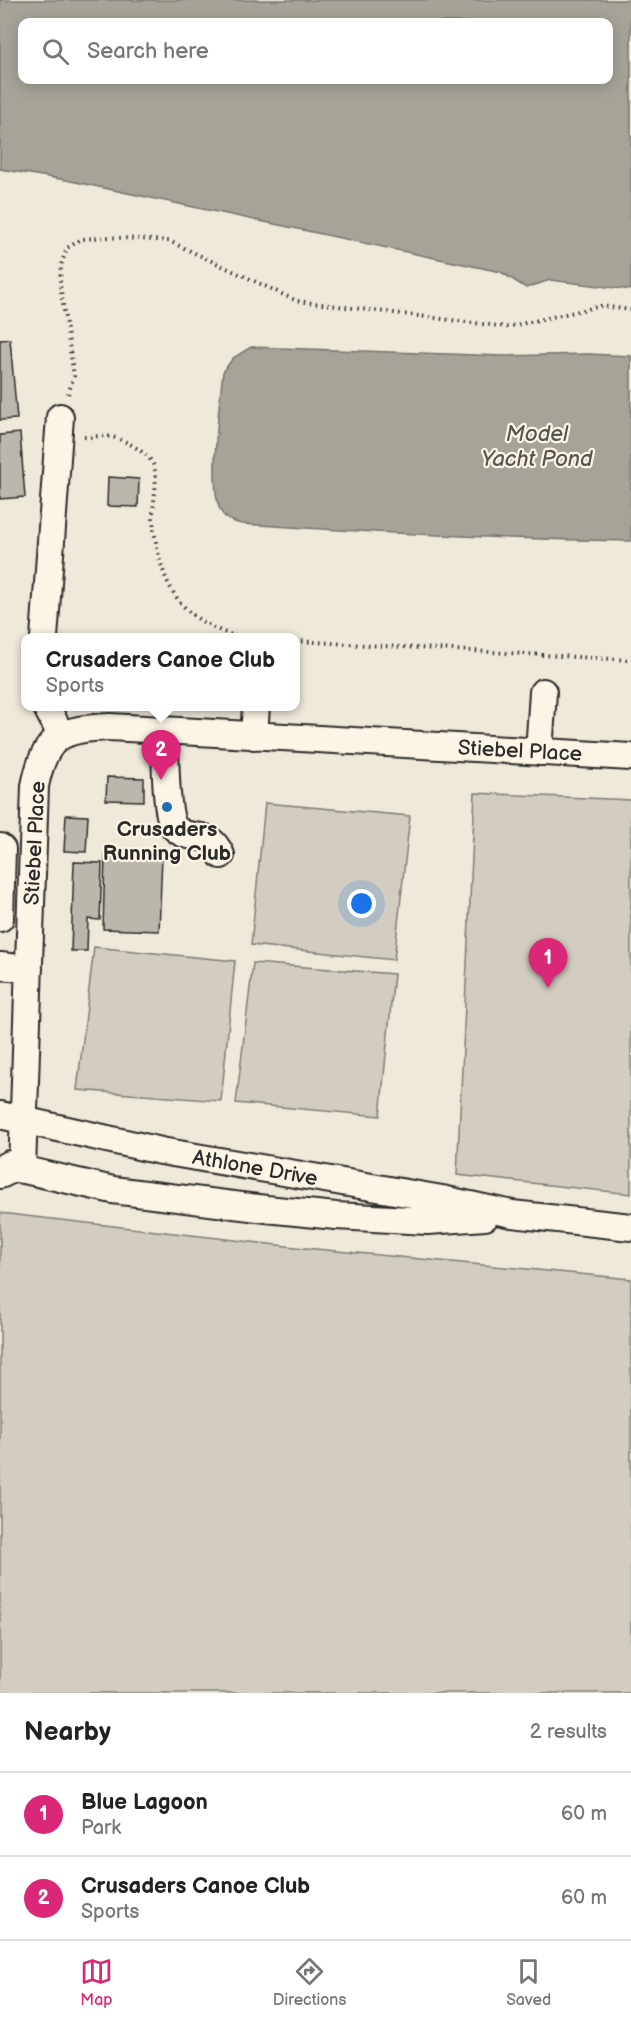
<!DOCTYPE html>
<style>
body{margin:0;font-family:"Balsamiq Sans",sans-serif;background:#f6f6f6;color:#222}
.you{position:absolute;left:362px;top:904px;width:21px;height:21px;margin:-15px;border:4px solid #fff;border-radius:50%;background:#1a73e8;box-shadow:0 0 0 9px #1a73e833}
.badge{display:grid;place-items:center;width:39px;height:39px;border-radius:50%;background:#db2777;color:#fff;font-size:20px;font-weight:700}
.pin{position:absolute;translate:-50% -50px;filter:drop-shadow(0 2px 3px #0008)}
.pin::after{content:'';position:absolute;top:32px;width:21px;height:18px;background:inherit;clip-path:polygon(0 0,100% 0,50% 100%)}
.popup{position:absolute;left:21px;top:633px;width:279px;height:78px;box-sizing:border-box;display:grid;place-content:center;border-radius:12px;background:#fff;filter:drop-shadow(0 2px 4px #0005);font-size:20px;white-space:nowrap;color:#767676}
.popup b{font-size:22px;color:#222}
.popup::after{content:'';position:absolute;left:50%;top:100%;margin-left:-12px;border:12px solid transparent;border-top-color:#fff}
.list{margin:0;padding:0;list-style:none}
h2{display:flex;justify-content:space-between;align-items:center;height:78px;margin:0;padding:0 24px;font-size:26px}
h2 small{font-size:20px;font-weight:400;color:#767676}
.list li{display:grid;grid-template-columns:39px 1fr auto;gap:18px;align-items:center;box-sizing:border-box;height:84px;padding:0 24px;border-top:2px solid #e0e0e0}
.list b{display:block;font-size:22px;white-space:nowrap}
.list p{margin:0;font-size:20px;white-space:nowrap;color:#767676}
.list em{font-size:20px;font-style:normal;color:#767676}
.icon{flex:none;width:33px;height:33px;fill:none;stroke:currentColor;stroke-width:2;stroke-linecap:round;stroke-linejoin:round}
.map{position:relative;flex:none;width:631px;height:1693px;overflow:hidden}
.search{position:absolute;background:#fff;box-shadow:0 3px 15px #0003;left:18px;right:18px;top:18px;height:66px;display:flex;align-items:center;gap:15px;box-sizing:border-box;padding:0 21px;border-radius:12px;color:#767676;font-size:22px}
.sheet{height:246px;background:#fff}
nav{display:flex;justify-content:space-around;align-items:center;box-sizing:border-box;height:84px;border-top:2px solid #e0e0e0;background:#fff;font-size:16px;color:#767676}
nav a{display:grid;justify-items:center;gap:3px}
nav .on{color:#db2777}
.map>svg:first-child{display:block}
.green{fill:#d2cdc0;stroke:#7e7c76;stroke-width:1.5}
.water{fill:#a6a399;stroke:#75736d;stroke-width:1.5;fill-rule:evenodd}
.building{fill:#bcb7ac;stroke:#2b2b2b;stroke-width:1.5}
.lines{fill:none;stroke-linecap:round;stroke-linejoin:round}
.minor-casing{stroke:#2b2b2b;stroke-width:30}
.major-casing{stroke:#2b2b2b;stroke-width:36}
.path{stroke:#2b2b2b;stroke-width:4;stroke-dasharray:1.5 4.5;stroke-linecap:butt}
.minor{stroke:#fcf5e5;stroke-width:26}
.major{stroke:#fcf5e5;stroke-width:32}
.poi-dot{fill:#1f6fb2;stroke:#fcf5e5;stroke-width:2}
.labels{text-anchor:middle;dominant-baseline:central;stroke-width:4.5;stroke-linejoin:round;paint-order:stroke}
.street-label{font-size:21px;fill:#2b2b2b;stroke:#fcf5e5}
.poi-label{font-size:21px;font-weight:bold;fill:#2b2b2b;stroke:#fcf5e5}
.water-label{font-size:22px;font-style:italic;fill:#565552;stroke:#fcf5e5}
</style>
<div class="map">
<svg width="631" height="1693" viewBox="0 0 631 1693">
<rect width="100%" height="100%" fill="#efe9da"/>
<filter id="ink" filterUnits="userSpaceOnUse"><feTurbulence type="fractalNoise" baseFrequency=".0167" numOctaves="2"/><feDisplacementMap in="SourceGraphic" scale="12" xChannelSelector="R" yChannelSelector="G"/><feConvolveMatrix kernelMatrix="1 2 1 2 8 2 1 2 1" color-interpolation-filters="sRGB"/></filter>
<g filter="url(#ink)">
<path class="green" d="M475 793 631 800V1194L457 1175Z
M265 803 410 816 394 960 251 945Z
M94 947 235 961 221 1101 77 1090Z
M253 963 394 974 380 1116 236 1103Z
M0 1213 295 1247 631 1279V1693H0Z"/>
<path class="water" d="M0 0H631V290L550 280 526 288 501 272 66 180 0 169ZM22 22H608V80H22Z
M251 347 503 356 588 354 631 356V541C501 539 372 533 242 524 235 522 226 520 222 513 207 492 220 400 223 372L233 358Z"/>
<path class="building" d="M10 339 17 419 0 420V340Z
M20 433 25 497 0 499V435Z
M108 477 139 479 138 507 107 506Z
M107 777 144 778V801L106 800Z
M66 815 88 816 86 852 64 851Z
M105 854 162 856 159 931 103 929Z
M74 862 102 863 100 920 88 919 87 951H71Z"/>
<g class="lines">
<g class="minor-casing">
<path id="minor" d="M44 638 60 417
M46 706 61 735
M165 730C165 748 165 819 175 828 192 844 208 826 221 855
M254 736 256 706
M539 752 543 692
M0 847 2 849 0 918
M0 966 29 969
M0 1115 161 1151 442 1199 512 1214 631 1227
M7 1166 113 1190 266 1209 336 1216 428 1221 485 1217
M22 1170 35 786C45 736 60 729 110 727L631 757"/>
</g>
<g class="major-casing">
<path id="major" d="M0 1172 10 1167"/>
</g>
<path class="path" d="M68 394 74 376 60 285 61 265 67 248 82 239 106 237 169 241 297 301 507 327 601 306 631 310
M84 437C93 437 102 435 111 437 124 439 147 452 153 464 159 476 153 501 153 515 153 526 155 536 157 547 167 599 191 624 242 638
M296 641 631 660"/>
<use href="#minor" class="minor"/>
<use href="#major" class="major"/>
</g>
</g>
<circle class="poi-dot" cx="167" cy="807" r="6"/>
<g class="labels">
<g class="street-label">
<text transform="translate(520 751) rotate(3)">Stiebel Place</text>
<text transform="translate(35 843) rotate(-87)">Stiebel Place</text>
<text transform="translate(255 1168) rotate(10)">Athlone Drive</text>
</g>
<g class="poi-label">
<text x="167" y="829">Crusaders<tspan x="167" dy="24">Running Club</tspan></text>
</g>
<g class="water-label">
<text x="537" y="434">Model<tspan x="537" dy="25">Yacht Pond</tspan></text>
</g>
</g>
</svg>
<div class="you"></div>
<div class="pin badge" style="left:548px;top:988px">1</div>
<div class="pin badge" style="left:161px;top:780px">2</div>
<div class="popup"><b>Crusaders Canoe Club</b>Sports</div>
<div class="search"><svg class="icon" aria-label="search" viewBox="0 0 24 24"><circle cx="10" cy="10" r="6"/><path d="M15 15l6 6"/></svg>Search here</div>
</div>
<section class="sheet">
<h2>Nearby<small>2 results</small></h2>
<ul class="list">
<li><span class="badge">1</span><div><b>Blue Lagoon</b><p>Park</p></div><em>60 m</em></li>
<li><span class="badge">2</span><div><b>Crusaders Canoe Club</b><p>Sports</p></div><em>60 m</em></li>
</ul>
</section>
<nav>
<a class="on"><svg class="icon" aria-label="map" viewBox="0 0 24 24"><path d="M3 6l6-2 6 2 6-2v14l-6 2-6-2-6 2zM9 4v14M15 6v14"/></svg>Map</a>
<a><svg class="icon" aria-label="directions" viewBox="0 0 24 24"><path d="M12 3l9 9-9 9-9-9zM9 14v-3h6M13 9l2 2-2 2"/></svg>Directions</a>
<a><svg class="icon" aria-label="saved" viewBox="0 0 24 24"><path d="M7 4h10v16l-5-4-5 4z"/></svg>Saved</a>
</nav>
